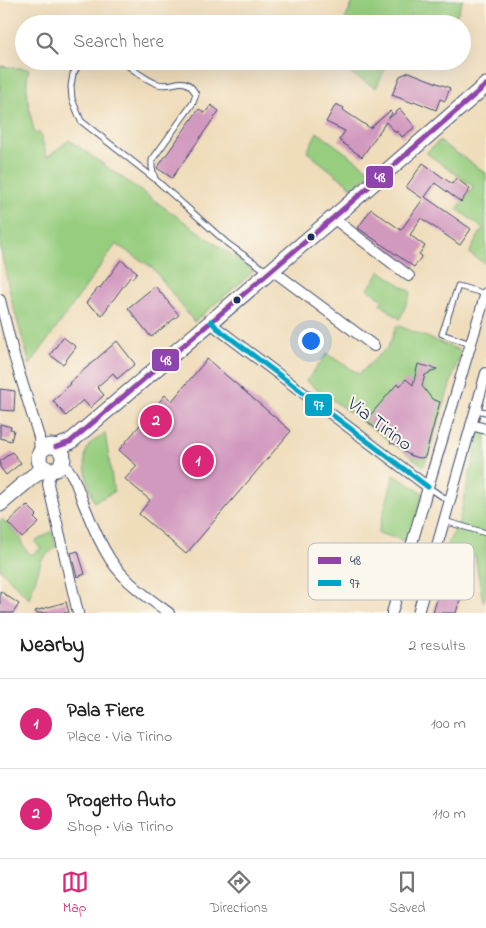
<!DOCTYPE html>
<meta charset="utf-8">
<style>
body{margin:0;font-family:"Indie Flower",sans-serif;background:#f2f2f2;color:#202124}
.you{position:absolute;left:310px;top:340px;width:18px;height:18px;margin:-12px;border:4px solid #fff;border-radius:50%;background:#1a73e8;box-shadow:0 0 0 8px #1a73e833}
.badge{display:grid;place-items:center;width:32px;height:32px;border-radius:50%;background:#db2777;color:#fff;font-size:16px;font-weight:700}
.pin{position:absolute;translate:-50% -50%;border:2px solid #fff;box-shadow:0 1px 5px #0006}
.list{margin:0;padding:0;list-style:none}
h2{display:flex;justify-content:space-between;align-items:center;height:65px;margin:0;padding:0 20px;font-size:21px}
h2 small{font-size:16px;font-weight:400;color:#757577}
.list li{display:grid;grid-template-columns:32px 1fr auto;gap:15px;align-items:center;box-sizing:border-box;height:90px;padding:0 20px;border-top:1px solid #e0e0e0}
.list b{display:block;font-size:19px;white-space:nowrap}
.list p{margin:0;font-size:16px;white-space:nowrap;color:#757577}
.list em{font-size:16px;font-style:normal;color:#757577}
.icon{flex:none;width:28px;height:28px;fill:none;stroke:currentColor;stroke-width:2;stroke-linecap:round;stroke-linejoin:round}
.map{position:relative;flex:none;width:486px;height:613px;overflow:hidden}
.search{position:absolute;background:#fff;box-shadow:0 5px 20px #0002;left:15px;right:15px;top:15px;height:55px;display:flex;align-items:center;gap:12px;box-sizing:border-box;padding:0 18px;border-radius:28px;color:#757577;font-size:19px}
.sheet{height:245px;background:#fff}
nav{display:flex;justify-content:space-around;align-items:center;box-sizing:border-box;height:70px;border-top:1px solid #e0e0e0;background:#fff;font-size:14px;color:#757577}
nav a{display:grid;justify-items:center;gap:2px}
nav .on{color:#db2777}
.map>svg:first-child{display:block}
.green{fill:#97cd7f;stroke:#597e6e}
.building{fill:#d299bf}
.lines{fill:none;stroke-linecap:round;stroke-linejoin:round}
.lane-casing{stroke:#3b496c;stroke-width:7}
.street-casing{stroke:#3b496c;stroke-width:12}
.secondary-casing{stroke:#3b496c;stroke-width:17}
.lane{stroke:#fff;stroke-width:5}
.street{stroke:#fff;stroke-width:10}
.secondary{stroke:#fff;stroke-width:15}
.bus-1-casing{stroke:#fbf7ec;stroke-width:9}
.bus-2-casing{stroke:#fbf7ec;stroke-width:9}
.bus-1{stroke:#8e44ad;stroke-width:5}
.bus-2{stroke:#01a3c8;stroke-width:5}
.bus-dot{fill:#1b2f5e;stroke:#fbf7ec;stroke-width:2}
.labels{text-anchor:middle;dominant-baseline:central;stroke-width:4;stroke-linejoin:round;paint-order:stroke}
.street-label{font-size:20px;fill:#1b2f5e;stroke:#fbf7ec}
.key{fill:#fbf7ec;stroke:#b8bbc1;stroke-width:1}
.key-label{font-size:14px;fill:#1b2f5e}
.line-badge{stroke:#fbf7ec;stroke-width:2}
.badge-label{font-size:14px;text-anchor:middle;font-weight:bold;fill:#fff}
</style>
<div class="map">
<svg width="486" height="613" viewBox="0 0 486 613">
<rect width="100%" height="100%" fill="#fbf7ec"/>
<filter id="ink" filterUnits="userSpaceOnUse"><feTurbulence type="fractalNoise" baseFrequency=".02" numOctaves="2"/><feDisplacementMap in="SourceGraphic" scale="10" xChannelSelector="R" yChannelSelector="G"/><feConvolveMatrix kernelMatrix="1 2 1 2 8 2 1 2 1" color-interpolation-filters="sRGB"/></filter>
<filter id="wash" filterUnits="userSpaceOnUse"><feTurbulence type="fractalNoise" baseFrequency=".0096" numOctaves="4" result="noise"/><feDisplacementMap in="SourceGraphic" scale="20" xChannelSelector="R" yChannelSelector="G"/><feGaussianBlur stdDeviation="1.12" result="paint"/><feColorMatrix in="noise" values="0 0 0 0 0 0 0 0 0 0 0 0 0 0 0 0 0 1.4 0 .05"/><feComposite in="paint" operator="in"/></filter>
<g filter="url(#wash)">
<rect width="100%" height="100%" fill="#efdcba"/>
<path class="green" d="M354 0H463L453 24H424L411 14 407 24H343Z
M329 61H389L376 88Z
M0 66 29 69C23 88 31 113 34 133H40L47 157 69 140 254 271 194 322 153 268 116 244 30 365 12 302 0 247Z
M317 132 372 172 353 188 307 152Z
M439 141 486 173V264L470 254 471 249 483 228 457 209 474 187 426 153Z
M380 271 411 292 400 319 380 304 383 300 368 289Z
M397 325 461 351 424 466 306 381 327 354 359 374 388 347Z
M480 430 486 432V597L483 602 475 556 447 545 459 522Z
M105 433 114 492 94 502C90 489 81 462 87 449 89 443 99 437 105 433Z
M394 475 423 493 409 542 378 533Z
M2 519 22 540V545L31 555 41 549 35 542 52 531 56 547 42 559 29 599 0 569V521Z"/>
<g id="blocks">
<path class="building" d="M409 72 450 88 445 101 440 99 436 110 414 101 413 103 392 95 400 76Z
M336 104 344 108 343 110 370 128 390 111 392 113 388 119 400 109 415 127 402 137 397 131 396 133 386 122 362 157 339 140 345 131 326 122Z
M211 105 219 111 172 178 157 168 199 109 205 113Z
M423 163 452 184 456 178 470 189 461 202 435 183 425 197 471 229 460 245 421 218 410 235 425 246 419 254 422 256 414 267 358 228 371 209 401 230 423 199 406 187Z
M121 260 137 272 132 279 130 277 102 315 86 303 99 287 100 288Z
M155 286 179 315 151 337 128 308Z
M63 337 76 347 63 364 50 355Z
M117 341 135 364 117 379 113 373 97 387 104 395 90 408 83 400 66 416 53 401 65 390 64 389 70 384 69 383Z
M207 359 291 431 186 554 139 514 150 500 125 479 137 466 119 450 165 395 172 401Z
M418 364 437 369 425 375 422 386 432 399 440 402 425 457 420 458 412 456 404 452 406 447 390 443 392 438 381 430 379 432 366 420 397 384 400 386 406 379 413 385Z
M0 389 15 391 14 411 0 410Z
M0 424 11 427 10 429 14 430 11 441 0 438Z
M12 452 21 463 6 475 0 467V461Z
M27 505 37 515 34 518 39 523 22 538 8 523Z
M78 551 85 574 77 577 71 553Z
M451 552 472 558 456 613H433Z
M0 591 19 604 13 613H0Z
M66 602 69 613H36L35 611Z"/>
</g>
</g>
<g filter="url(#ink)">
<use href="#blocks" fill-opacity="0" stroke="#3b496c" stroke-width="1"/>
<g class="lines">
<g class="lane-casing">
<path id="lane" d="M83 61 80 63 73 74 71 86 72 99 81 121 155 179 228 244 262 268 267 269
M121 61C132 68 145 80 158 84 175 89 183 72 196 94L193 103 152 160V168L155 179
M471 344 442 334 458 286 486 294
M476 410 486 412
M428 487 449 501
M444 521 486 533"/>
</g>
<g class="street-casing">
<path id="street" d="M333 218 409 276
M272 270 374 346
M0 300 14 356 39 437 40 454
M211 321 217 328 428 487
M471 425 486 429
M62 464C75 472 79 494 85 507 92 525 100 543 110 559 124 581 148 598 169 613
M53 470 49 478 48 484 78 613
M392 613 428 487 486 293
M418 613 486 373"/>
</g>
<g class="secondary-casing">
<path id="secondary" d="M39 458a12 12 0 1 1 24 0a12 12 0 1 1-24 0Z
M56 447 70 442 333 218 486 85
M0 504 32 477 45 468"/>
</g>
<use href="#lane" class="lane"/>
<use href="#street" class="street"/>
<use href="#secondary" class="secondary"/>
<g class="bus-1-casing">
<path id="bus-1" d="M56 447 70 442 333 218 486 85"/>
</g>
<g class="bus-2-casing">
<path id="bus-2" d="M211 321 217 328 428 487"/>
</g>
<use href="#bus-1" class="bus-1"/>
<use href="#bus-2" class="bus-2"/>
</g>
</g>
<g class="bus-dot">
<circle cx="311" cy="237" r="4.5"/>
<circle cx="237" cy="300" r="4.5"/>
</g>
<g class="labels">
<g class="street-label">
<text transform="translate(379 425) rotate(37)">Via Tirino</text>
</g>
</g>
<rect x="308" y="543" width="166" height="57" rx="8" class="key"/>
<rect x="318" y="557" width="23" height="7" fill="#8e44ad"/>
<rect x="318" y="580" width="23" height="6" fill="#01a3c8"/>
<g class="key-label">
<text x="350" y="565">48</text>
<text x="350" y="588">97</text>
</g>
<g class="line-badge">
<rect x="365" y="165" width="29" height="24" rx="5" fill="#8e44ad"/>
<rect x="151" y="348" width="29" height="24" rx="5" fill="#8e44ad"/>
<rect x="304" y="393" width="29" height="24" rx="5" fill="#01a3c8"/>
</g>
<g class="badge-label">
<text x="380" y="182">48</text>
<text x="166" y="365">48</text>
<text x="319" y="410">97</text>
</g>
</svg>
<div class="you"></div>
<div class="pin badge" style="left:198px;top:461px">1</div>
<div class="pin badge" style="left:156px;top:421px">2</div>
<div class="search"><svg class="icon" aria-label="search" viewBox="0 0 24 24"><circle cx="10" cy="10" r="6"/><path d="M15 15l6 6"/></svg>Search here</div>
</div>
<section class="sheet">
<h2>Nearby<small>2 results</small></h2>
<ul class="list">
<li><span class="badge">1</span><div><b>Pala Fiere</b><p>Place · Via Tirino</p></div><em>100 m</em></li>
<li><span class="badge">2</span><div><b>Progetto Auto</b><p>Shop · Via Tirino</p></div><em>110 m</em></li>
</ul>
</section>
<nav>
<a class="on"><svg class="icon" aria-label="map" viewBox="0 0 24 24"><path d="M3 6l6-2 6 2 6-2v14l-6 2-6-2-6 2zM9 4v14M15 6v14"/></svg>Map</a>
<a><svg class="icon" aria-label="directions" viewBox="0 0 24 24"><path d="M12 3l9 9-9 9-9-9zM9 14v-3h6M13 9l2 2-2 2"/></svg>Directions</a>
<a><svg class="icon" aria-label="saved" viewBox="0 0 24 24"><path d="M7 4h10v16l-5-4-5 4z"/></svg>Saved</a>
</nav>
